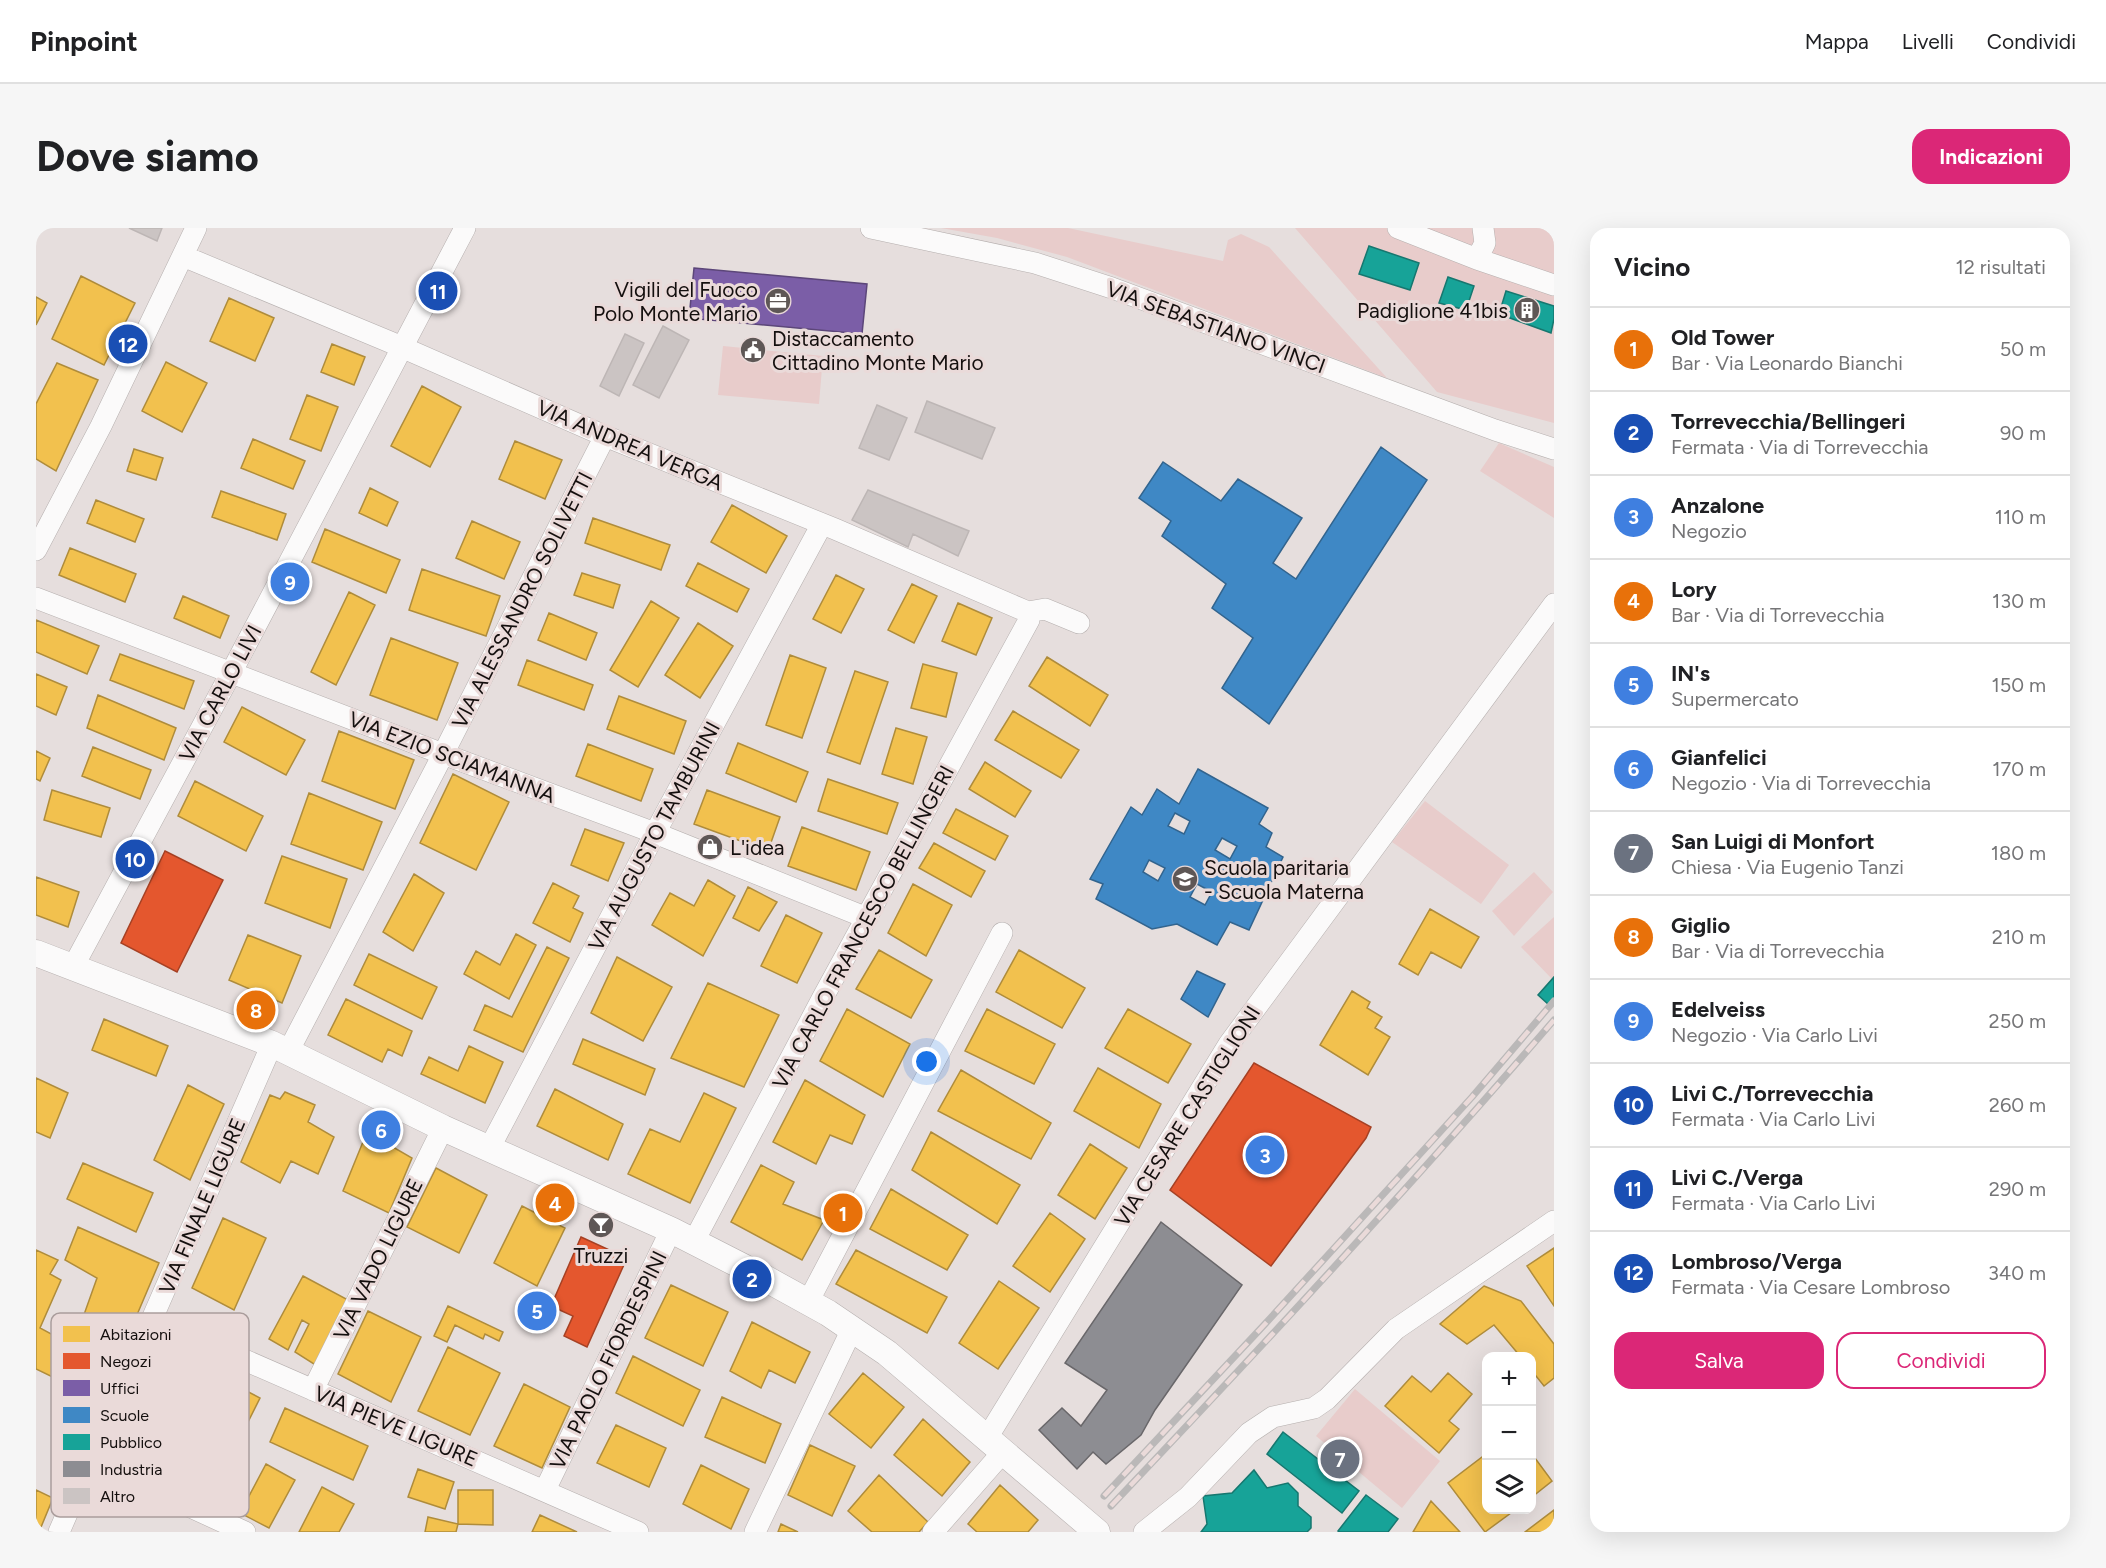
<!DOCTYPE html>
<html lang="it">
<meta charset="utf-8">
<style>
body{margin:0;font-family:Figtree,sans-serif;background:#f6f6f6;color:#202124}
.controls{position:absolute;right:18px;bottom:18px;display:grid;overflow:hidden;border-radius:12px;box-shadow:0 6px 24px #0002}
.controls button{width:54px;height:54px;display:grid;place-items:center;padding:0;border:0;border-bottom:2px solid #e0e0e0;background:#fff;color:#202124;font:30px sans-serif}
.you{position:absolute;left:891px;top:834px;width:21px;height:21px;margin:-15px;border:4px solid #fff;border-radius:50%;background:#1a73e8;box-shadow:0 0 0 9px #1a73e833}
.badge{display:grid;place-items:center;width:39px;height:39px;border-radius:50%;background:#db2777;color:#fff;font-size:20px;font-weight:700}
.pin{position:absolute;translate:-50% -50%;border:3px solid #fff;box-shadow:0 2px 6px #0006}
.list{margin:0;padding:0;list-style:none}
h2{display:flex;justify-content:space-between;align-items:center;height:78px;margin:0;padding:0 24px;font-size:26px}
h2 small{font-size:20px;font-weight:400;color:#757577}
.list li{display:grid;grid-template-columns:39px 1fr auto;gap:18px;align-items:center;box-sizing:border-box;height:84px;padding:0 24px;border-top:2px solid #e0e0e0}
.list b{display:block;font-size:22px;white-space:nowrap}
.list p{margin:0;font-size:20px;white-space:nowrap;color:#757577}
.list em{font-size:20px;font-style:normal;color:#757577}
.actions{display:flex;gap:12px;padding:18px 24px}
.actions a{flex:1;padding:14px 0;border:2px solid #db2777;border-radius:18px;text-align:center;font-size:21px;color:#db2777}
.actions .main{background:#db2777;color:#fff}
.icon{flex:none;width:33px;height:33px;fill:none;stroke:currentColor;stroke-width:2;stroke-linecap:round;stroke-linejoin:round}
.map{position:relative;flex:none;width:1518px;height:1304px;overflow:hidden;border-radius:18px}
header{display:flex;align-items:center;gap:36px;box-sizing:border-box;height:84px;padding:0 30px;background:#fff;border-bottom:2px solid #e0e0e0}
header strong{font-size:28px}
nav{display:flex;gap:33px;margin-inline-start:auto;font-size:21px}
.intro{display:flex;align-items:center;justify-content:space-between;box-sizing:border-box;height:144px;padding:0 36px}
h1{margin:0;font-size:42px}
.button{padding:15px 27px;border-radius:18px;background:#db2777;color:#fff;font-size:21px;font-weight:700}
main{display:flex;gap:36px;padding:0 36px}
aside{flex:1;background:#fff;border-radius:18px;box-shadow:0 6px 24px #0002}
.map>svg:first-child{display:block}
.green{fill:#e8cccb}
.homes{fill:#f2c14e;stroke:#af8c3b;stroke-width:1.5}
.shops{fill:#e4572e;stroke:#a64124;stroke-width:1.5}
.offices{fill:#7b5ea7;stroke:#5c4679;stroke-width:1.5}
.schools{fill:#3f88c5;stroke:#32648e;stroke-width:1.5;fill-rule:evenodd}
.public{fill:#17a398;stroke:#16776f;stroke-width:1.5}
.industry{fill:#8d8d92;stroke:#69676a;stroke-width:1.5}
.building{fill:#cbc4c3;stroke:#bdb6b5;stroke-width:1.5}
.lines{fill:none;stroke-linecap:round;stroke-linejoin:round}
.minor-casing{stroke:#b5afae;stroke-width:22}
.major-casing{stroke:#b5afae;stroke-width:27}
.minor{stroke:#fbfafa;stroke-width:21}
.major{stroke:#fbfafa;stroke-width:26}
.rail-casing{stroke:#bab8b8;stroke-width:7}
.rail{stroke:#eadad9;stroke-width:4.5;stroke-dasharray:14;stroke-linecap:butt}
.labels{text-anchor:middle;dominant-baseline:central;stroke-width:6;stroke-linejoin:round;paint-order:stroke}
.poi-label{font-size:21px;fill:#140f0e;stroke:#eadad9;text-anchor:start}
.street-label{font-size:21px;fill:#140f0e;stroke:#eadad9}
.key{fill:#eadad9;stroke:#aa9d9c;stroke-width:1.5}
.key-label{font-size:16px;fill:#140f0e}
</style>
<header>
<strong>Pinpoint</strong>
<nav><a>Mappa</a><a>Livelli</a><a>Condividi</a></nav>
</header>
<div class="intro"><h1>Dove siamo</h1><a class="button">Indicazioni</a></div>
<main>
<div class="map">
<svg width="1518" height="1304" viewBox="0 0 1518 1304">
<rect width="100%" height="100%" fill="#e6dedd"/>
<path class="green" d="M905 0H1032L1187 33 1192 12 1205 6 1233 19 1351 150 1031 29 961 10Z
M1259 0H1518V195L1401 164Z
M687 118 787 128 783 176 682 167Z
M1463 215 1518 239V290L1444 243Z
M1389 573 1473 637 1445 676 1356 614Z
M1498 644 1517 664 1478 708 1456 683Z
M1518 689V749L1516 751 1485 719Z
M1319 1161 1404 1233 1366 1280 1280 1208Z"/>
<path class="homes" d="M45 48 99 75 68 137 16 111Z
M0 69 11 75 0 97Z
M193 70 238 90 219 133 174 113Z
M296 116 329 129 318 157 285 144Z
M130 134 171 155 146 204 106 183Z
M21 135 62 152 20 243 0 231V176Z
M386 158 425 179 394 239 355 218Z
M271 167 302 179 285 223 254 211Z
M217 211 269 233 257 261 205 240Z
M479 213 526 232 509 271 463 251Z
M98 221 127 230 120 252 91 243Z
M334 260 362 274 351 298 323 285Z
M185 263 250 286 241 312 176 289Z
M60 272 108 291 99 314 51 295Z
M696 277 751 308 730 345 675 314Z
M557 290 634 317 625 342 549 315Z
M436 293 484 314 468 351 420 330Z
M289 301 364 332 350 365 276 334Z
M34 320 100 346 89 374 23 347Z
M662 335 713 361 701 384 650 358Z
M386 341 464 368 450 408 373 382Z
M546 345 584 357 577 380 538 367Z
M800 347 828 361 805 405 777 391Z
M876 356 901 368 878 415 852 402Z
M313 364 339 377 300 457 275 444Z
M147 368 193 388 184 410 138 390Z
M615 373 643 390 602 459 574 442Z
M922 375 956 390 940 427 906 413Z
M513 385 561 405 550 432 502 412Z
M0 392 63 418 51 446 0 424Z
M662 395 697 418 664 470 629 447Z
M355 410 422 435 401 492 334 467Z
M84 426 158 453 148 481 74 452Z
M754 427 790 440 766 510 730 497Z
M1011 429 1072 467 1054 498 993 458Z
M491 432 557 457 548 482 482 457Z
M887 436 921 445 910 489 875 480Z
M819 443 852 454 824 536 791 524Z
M0 446 31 459 20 487 0 478Z
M62 467 140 500 128 532 51 500Z
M583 468 650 493 638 526 571 501Z
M206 479 269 512 250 547 188 514Z
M977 483 1043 522 1025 550 959 512Z
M860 500 891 509 877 556 846 546Z
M303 503 378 532 359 581 286 553Z
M702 515 772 544 760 574 690 545Z
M552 516 617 541 605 573 540 548Z
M57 519 115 542 104 571 46 548Z
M0 523 14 530 4 553 0 551Z
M949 534 995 563 979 589 933 561Z
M417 546 473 574 440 642 384 615Z
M792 551 862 575 851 606 782 583Z
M159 553 227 588 210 623 142 588Z
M16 562 74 580 65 609 8 592Z
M671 562 744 589 732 623 658 596Z
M273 565 346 594 327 642 255 616Z
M920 581 972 608 959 632 907 605Z
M766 599 834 624 820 662 752 638Z
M549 601 588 615 572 653 535 637Z
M898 615 949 643 935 669 883 640Z
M246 628 311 651 294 700 229 675Z
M378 646 408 665 377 723 347 704Z
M0 649 43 664 32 699 0 687Z
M672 652 699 668 667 728 616 697 634 665 658 678Z
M517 655 543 668 537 680 547 685 534 714 497 695Z
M877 656 916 677 890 728 852 705Z
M712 659 741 674 723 703 697 690Z
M1394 681 1443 709 1425 740 1395 724 1382 747 1363 736Z
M750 687 786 705 761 755 725 738Z
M480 706 500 717 473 771 428 746 440 723 464 737Z
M212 707 265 728 246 775 193 752Z
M511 719 533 730 487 824 438 802 449 777 476 789Z
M843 722 896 752 875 790 820 761Z
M983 722 1049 760 1026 800 960 764Z
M333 726 401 759 386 791 318 757Z
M581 729 636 759 607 813 555 785Z
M672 755 743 787 708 859 635 830Z
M1316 763 1334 774 1331 780 1346 789 1339 800 1354 809 1332 847 1284 817Z
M310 771 376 803 366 828 352 821 346 834 292 807Z
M811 781 874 816 847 869 784 833Z
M951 781 1019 816 998 856 929 823Z
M1092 781 1155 816 1132 855 1069 820Z
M68 791 132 818 120 848 56 822Z
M547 811 619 841 609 867 537 836Z
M433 818 467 834 449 875 385 846 393 829 422 843Z
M1062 840 1125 876 1103 920 1038 883Z
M925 842 1015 895 995 931 902 883Z
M0 850 32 865 14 910 0 904Z
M769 852 829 887 816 916 794 907 780 936 737 914Z
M152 857 188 876 154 952 118 932Z
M519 861 587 896 572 932 501 898Z
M249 864 279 877 272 894 298 909 282 946 255 933 244 955 205 934 234 867 244 871Z
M668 865 700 880 654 975 592 946 614 901 644 914Z
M331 904 376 930 353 985 307 963Z
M895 904 984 957 961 996 876 942Z
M1054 916 1091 940 1059 991 1022 967Z
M47 935 117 965 100 1004 31 971Z
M725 937 758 954 747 976 788 992 766 1032 695 994Z
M400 940 451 967 423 1025 371 999Z
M855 961 932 1007 911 1042 834 1001Z
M486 978 529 1000 501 1058 458 1035Z
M1014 985 1049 1011 1014 1064 977 1038Z
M187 990 230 1010 198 1082 156 1060Z
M42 999 123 1035 89 1115 45 1095 61 1050 29 1032Z
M1518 1020V1078L1491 1038Z
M0 1022 22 1032 14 1046 25 1052 4 1100 43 1121 29 1155 0 1141Z
M820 1022 911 1069 891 1105 800 1056Z
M267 1048 314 1073 281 1138 259 1124 273 1096 266 1092 252 1122 233 1111Z
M963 1053 1003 1080 962 1141 923 1115Z
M635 1057 692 1084 667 1138 609 1110Z
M1448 1058 1485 1073 1518 1116V1150L1508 1158 1496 1143V1128H1484L1458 1097 1431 1116 1404 1096Z
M412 1078 467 1104 463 1113 449 1106 447 1111 419 1097 411 1114 398 1108Z
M332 1083 385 1109 355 1174 302 1146Z
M716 1094 774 1124 759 1155 733 1142 725 1160 694 1143Z
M412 1119 464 1145 434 1207 382 1183Z
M597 1128 664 1162 647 1198 580 1165Z
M827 1145 868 1179 835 1220 793 1186Z
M1412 1145 1436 1166 1413 1193 1423 1201 1403 1225 1349 1178 1376 1148 1395 1164Z
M195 1155 224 1170 205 1208 176 1193Z
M488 1156 534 1179 506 1240 458 1218Z
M686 1169 745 1196 729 1235 669 1209Z
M249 1180 332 1218 317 1252 234 1214Z
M887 1191 934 1234 906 1268 858 1227Z
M580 1197 630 1220 613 1259 561 1235Z
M774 1217 819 1238 796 1288 752 1267Z
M1450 1226V1282H1479L1449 1304 1412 1255Z
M1496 1226 1516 1253 1496 1269Z
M230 1236 259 1252 233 1300 204 1285Z
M665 1237 713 1261 695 1301 647 1276Z
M382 1241 418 1254 409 1281 372 1269Z
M843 1247 892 1294 883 1304H836L812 1283Z
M964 1257 1002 1292 992 1304H941L932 1296Z
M286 1259 318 1276 303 1304H263Z
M0 1262 17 1270 3 1304H0Z
M422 1262H457V1297L422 1296Z
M1395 1273 1424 1304H1377Z
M1518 1282V1304H1489Z
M504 1287 541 1304H496Z
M392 1289 422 1296 420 1304H389Z
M745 1296 762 1304H742Z"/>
<path class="shops" d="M129 623 187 652 141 744 85 715Z
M1218 835 1335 899 1330 910 1235 1038 1134 962Z
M545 1009 591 1030 551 1119 528 1108 537 1088 515 1078Z"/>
<path class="offices" d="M658 40 831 56 826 106 653 90Z"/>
<path class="schools" d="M1345 219 1391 252 1233 496 1186 460 1217 410 1176 380 1190 356 1126 308 1135 293 1103 270 1127 234 1185 273 1202 251 1266 290 1237 335 1260 351Z
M1162 541 1232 580 1223 596 1236 605 1230 619 1247 629 1213 702 1194 694 1181 717 1141 696 1116 701 1060 671 1067 656 1054 651 1095 579 1106 587 1121 561 1143 576ZM1139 585 1154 593 1148 606 1132 598ZM1186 610 1201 618 1194 631 1179 622ZM1113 632 1129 640 1122 653 1107 644ZM1161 656 1176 664 1169 677 1154 669Z
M1161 743 1189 756 1172 789 1145 771Z"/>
<path class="public" d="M1333 18 1383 35 1374 62 1323 46Z
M1412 49 1438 58 1430 82 1403 75Z
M1470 63 1518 78V91L1515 105 1463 86Z
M1518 749V771L1513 777 1502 767Z
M1247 1204 1323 1263 1306 1285 1231 1226Z
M1218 1242 1231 1260 1252 1255 1262 1265V1278L1275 1289V1300L1271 1304H1165L1171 1296 1167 1268 1196 1265Z
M1330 1267 1362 1291 1352 1304H1304L1302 1303Z"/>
<path class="industry" d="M1125 994 1206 1057 1119 1182 1105 1207 1070 1236 1057 1224 1041 1241 1003 1202 1026 1180 1045 1198 1071 1162 1029 1135Z"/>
<path class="building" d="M93 0H126L121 13Z
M627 98 653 112 623 170 597 157Z
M589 106 608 115 583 168 564 158Z
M891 173 959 200 946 231 879 204Z
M841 177 871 190 853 232 823 220Z
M832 262 933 303 922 328 877 306 872 319 816 292Z"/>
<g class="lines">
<g class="minor-casing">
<path id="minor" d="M835 0 999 35 1076 60 1459 202 1518 221
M1362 0 1441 31 1518 57
M147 28 354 114 569 208 799 301 992 384 1009 381 1043 395
M1441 31 1449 15 1447 0
M0 322 65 198 160 0
M0 370 407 526 619 605 831 690
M37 739 195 445 429 0
M252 824 400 540 569 208
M453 921 619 605 786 296
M658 1013 786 771 993 392 992 384
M772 1074 966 705
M118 1091 188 1123 602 1304
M188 1123 124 1265 209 1304
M277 1162 407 900
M951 1210 1193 816 1518 376
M509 1262 635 1002
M23 1304 236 816
M719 1304 816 1101
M897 1304 967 1224
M1108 1304 1152 1269 1213 1205 1237 1189 1278 1180 1291 1171 1360 1101 1518 993"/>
</g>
<g class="major-casing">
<path id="major" d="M0 725 236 816 407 900 635 1002 725 1048 792 1085 851 1125 1061 1304"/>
</g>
<use href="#minor" class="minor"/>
<use href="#major" class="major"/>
<g class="rail-casing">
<path id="rail" d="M1068 1268 1229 1096 1436 869 1518 773
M1075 1278C1226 1119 1375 958 1518 792"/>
</g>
<use href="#rail" class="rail"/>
</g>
<defs>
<g id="office-disc" transform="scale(1.35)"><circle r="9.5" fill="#5e5756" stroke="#eadad9"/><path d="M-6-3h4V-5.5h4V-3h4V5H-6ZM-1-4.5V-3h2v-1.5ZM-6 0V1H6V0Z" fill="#fff"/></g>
<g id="building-disc" transform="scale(1.35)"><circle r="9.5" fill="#5e5756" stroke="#eadad9"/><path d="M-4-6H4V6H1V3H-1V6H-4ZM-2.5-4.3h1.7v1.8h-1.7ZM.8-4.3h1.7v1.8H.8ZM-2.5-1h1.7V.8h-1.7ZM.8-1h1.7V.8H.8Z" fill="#fff"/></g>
<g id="civic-disc" transform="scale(1.35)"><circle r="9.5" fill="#5e5756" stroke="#eadad9"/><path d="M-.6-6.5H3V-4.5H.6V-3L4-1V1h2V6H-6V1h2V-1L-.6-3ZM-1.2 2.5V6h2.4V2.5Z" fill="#fff"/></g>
<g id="shop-disc" transform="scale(1.35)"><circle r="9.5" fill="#5e5756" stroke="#eadad9"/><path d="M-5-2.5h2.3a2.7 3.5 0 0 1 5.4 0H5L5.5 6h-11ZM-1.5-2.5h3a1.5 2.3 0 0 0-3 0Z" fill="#fff"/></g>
<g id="school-disc" transform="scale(1.35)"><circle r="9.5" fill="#5e5756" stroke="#eadad9"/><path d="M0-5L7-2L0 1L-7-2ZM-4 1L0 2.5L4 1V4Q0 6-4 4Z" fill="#fff"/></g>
<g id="bar-disc" transform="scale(1.35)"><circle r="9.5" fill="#5e5756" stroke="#eadad9"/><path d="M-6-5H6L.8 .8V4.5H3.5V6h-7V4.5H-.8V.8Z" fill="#fff"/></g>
</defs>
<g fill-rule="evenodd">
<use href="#office-disc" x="742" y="73"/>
<use href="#building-disc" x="1491" y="82"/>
<use href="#civic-disc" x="717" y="122"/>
<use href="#shop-disc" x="674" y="619"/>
<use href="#school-disc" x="1149" y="651"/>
<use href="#bar-disc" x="565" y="997"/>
</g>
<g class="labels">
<g class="poi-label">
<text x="722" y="61" text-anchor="end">Vigili del Fuoco<tspan x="722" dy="24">Polo Monte Mario</tspan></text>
<text x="1472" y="82" text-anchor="end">Padiglione 41bis</text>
<text x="736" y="110">Distaccamento<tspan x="736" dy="24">Cittadino Monte Mario</tspan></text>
<text x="694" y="619">L'idea</text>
<text x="1168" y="639">Scuola paritaria<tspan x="1168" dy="24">- Scuola Materna</tspan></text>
<text x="565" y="1027" text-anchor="middle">Truzzi</text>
</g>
<g class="street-label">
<text transform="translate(1180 99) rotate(20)">VIA SEBASTIANO VINCI</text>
<text transform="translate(594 217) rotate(23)">VIA ANDREA VERGA</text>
<text transform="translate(486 372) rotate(-63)">VIA ALESSANDRO SOLIVETTI</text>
<text transform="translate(184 465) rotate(-62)">VIA CARLO LIVI</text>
<text transform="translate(416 529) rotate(21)">VIA EZIO SCIAMANNA</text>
<text transform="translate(618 608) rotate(-62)">VIA AUGUSTO TAMBURINI</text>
<text transform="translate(827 699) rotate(-62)">VIA CARLO FRANCESCO BELLINGERI</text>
<text transform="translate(1151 888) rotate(-58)">VIA CESARE CASTIGLIONI</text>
<text transform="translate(166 978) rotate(-67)">VIA FINALE LIGURE</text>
<text transform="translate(342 1031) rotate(-64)">VIA VADO LIGURE</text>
<text transform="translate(572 1132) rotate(-64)">VIA PAOLO FIORDESPINI</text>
<text transform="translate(360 1198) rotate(23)">VIA PIEVE LIGURE</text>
</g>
</g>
<rect x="15" y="1085" width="198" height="204" rx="9" class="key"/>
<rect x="27" y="1098" width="27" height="16" fill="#f2c14e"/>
<rect x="27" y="1125" width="27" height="16" fill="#e4572e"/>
<rect x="27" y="1152" width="27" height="16" fill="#7b5ea7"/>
<rect x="27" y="1179" width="27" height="16" fill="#3f88c5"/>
<rect x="27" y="1206" width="27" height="16" fill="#17a398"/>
<rect x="27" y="1233" width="27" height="16" fill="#8d8d92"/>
<rect x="27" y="1260" width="27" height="16" fill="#cbc4c3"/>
<g class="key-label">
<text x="64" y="1112">Abitazioni</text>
<text x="64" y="1139">Negozi</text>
<text x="64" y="1166">Uffici</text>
<text x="64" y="1193">Scuole</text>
<text x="64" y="1220">Pubblico</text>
<text x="64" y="1247">Industria</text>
<text x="64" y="1274">Altro</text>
</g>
</svg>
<div class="controls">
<button>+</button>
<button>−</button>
<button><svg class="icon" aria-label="layers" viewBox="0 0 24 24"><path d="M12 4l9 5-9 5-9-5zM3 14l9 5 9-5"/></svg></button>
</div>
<div class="you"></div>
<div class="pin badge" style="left:807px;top:985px;background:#e8710a">1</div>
<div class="pin badge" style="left:716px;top:1051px;background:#1a4fb4">2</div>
<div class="pin badge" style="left:1229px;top:927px;background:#3f7fe0">3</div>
<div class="pin badge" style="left:519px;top:975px;background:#e8710a">4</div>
<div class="pin badge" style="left:501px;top:1083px;background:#3f7fe0">5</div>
<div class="pin badge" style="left:345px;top:902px;background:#3f7fe0">6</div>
<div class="pin badge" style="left:1304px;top:1231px;background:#6b7280">7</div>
<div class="pin badge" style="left:220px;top:782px;background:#e8710a">8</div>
<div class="pin badge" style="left:254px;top:354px;background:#3f7fe0">9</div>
<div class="pin badge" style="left:99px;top:631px;background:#1a4fb4">10</div>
<div class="pin badge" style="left:402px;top:63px;background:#1a4fb4">11</div>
<div class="pin badge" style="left:92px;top:116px;background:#1a4fb4">12</div>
</div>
<aside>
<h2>Vicino<small>12 risultati</small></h2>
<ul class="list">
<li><span class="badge" style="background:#e8710a">1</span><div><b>Old Tower</b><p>Bar · Via Leonardo Bianchi</p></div><em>50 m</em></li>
<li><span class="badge" style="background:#1a4fb4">2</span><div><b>Torrevecchia/Bellingeri</b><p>Fermata · Via di Torrevecchia</p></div><em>90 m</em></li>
<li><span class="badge" style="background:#3f7fe0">3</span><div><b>Anzalone</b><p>Negozio</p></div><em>110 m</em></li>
<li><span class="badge" style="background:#e8710a">4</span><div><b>Lory</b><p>Bar · Via di Torrevecchia</p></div><em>130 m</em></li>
<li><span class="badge" style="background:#3f7fe0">5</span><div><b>IN's</b><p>Supermercato</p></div><em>150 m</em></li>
<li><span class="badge" style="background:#3f7fe0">6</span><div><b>Gianfelici</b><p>Negozio · Via di Torrevecchia</p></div><em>170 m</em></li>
<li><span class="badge" style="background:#6b7280">7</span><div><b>San Luigi di Monfort</b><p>Chiesa · Via Eugenio Tanzi</p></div><em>180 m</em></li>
<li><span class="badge" style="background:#e8710a">8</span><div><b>Giglio</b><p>Bar · Via di Torrevecchia</p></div><em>210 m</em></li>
<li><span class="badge" style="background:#3f7fe0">9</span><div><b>Edelveiss</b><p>Negozio · Via Carlo Livi</p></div><em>250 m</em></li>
<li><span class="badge" style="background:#1a4fb4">10</span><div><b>Livi C./Torrevecchia</b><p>Fermata · Via Carlo Livi</p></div><em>260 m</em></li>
<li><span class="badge" style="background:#1a4fb4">11</span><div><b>Livi C./Verga</b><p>Fermata · Via Carlo Livi</p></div><em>290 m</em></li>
<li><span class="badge" style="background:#1a4fb4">12</span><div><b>Lombroso/Verga</b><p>Fermata · Via Cesare Lombroso</p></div><em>340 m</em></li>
</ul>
<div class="actions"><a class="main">Salva</a><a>Condividi</a></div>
</aside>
</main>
